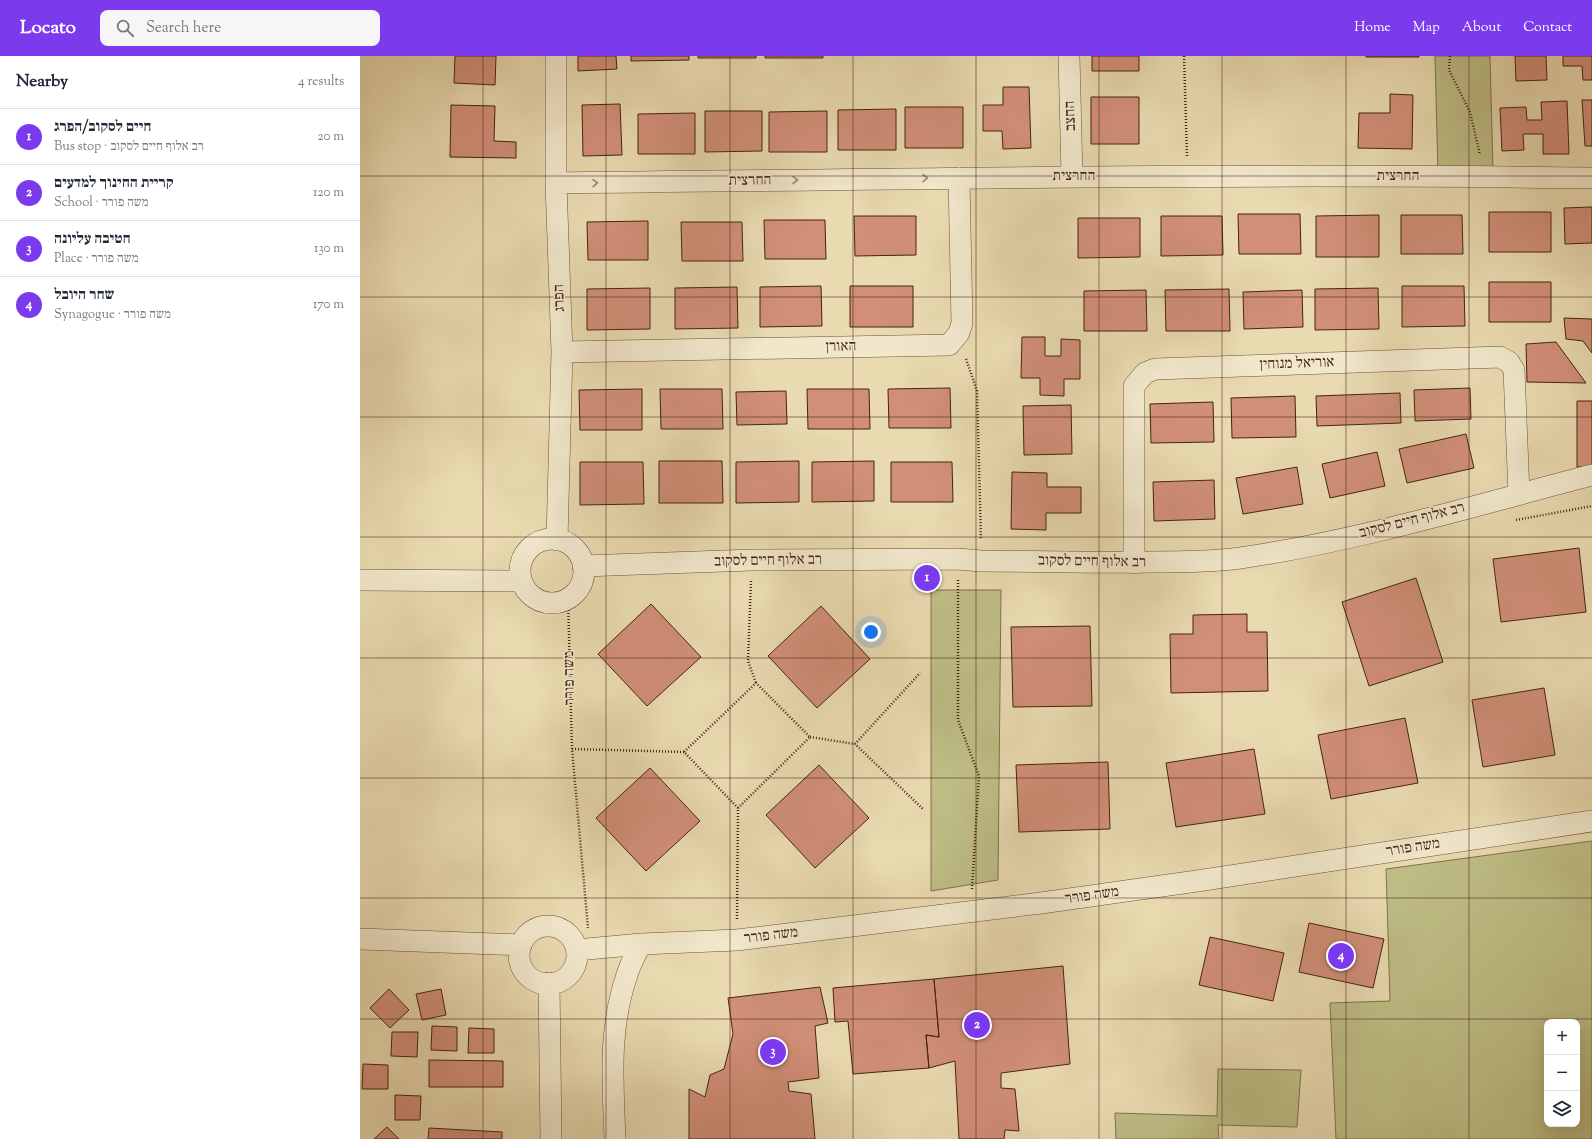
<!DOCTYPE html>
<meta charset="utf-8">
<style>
body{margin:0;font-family:"Sorts Mill Goudy","Frank Ruhl Libre",serif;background:#f6f6f7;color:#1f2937}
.controls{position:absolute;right:12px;bottom:12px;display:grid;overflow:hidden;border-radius:8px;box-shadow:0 4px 16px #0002}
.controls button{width:36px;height:36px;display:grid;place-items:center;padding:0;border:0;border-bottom:1px solid #e0e1e3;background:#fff;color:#1f2937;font:20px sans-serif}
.you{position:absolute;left:511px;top:576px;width:14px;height:14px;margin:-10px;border:3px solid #fff;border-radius:50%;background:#1a73e8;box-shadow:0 0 0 6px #1a73e833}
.badge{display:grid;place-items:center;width:26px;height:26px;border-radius:50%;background:#7c3aed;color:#fff;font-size:13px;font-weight:700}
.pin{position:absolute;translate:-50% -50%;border:2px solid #fff;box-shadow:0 1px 4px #0006}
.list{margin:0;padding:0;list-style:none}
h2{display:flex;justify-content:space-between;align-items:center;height:52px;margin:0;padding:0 16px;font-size:17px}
h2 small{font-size:13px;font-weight:400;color:#747a83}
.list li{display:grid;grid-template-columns:26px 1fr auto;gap:12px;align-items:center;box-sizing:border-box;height:56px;padding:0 16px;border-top:1px solid #e0e1e3}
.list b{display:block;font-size:15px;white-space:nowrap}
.list p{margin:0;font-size:13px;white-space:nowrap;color:#747a83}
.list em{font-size:13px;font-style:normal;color:#747a83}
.icon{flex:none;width:22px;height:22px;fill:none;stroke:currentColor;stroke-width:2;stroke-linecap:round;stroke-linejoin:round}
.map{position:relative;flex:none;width:1232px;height:1083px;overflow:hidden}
header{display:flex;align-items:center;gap:24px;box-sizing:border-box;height:56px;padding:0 20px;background:#7c3aed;color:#fff}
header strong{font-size:19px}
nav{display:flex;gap:22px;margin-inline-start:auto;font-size:14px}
.search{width:280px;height:36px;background:#f6f6f7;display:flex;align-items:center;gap:10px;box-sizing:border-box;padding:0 14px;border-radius:8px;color:#747a83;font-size:15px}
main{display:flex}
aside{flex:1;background:#fff}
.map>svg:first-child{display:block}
.green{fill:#bebd85;stroke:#82704d;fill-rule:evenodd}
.building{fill:#d18f78;stroke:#452315}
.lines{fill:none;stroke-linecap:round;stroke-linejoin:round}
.minor-casing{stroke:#6e513c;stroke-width:22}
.path{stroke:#452315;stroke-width:2.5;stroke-dasharray:1 2;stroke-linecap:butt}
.minor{stroke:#f1e7cb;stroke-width:21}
.oneway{stroke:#9b8570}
.grid{fill:none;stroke:#452315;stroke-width:1;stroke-opacity:0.55}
.labels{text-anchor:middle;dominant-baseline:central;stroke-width:3;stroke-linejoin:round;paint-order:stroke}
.street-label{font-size:15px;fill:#452315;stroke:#f1e7cb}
</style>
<header>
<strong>Locato</strong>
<div class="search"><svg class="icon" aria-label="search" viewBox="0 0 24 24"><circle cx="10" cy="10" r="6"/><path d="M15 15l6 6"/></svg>Search here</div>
<nav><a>Home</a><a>Map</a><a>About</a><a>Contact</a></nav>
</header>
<main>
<aside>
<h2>Nearby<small>4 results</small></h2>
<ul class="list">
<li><span class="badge">1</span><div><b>חיים לסקוב/הפרג</b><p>Bus stop · רב אלוף חיים לסקוב</p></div><em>20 m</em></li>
<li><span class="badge">2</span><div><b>קריית החינוך למדעים</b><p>School · משה פורר</p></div><em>120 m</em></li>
<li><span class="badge">3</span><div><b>חטיבה עליונה</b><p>Place · משה פורר</p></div><em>130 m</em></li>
<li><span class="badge">4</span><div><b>שחר היובל</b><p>Synagogue · משה פורר</p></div><em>170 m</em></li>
</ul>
</aside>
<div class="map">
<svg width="1232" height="1083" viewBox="0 0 1232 1083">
<rect width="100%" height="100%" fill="#e9daaf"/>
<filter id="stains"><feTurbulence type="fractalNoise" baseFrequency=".005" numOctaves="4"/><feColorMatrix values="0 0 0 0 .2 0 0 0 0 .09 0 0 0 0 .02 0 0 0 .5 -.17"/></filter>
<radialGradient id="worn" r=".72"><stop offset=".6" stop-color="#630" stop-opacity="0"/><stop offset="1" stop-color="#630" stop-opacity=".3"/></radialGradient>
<path class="green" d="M1075 0H1130L1133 115 1078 117Z
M571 534H641L638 824 571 835Z
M1232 785V1083H976L970 947 1030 945 1026 813ZM1187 966H1217V1068H1187Z
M858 1013 941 1014 937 1071 858 1069 859 1083H756L755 1057 857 1060Z"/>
<path class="building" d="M95 0H136L135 29 94 27Z
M218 0H256L257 13 218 15Z
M271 0H329V4L271 5Z
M338 0H396V2H338Z
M405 0H463V2H405Z
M732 0H779V15H732Z
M1006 0H1059V1H1006Z
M1155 0H1186L1187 24 1156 25Z
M1203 0H1232V24H1223L1222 10H1203Z
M643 31H669L671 92 643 93 642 75H623V49H643Z
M1030 38 1053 39 1052 93 998 92 999 57H1030Z
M731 41H779V88H731Z
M1222 44H1232V90H1225Z
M1207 45 1209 98H1183V78H1163L1164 94 1142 95 1140 52 1166 51 1167 64H1182L1181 46Z
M260 48 262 99 223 100 222 49Z
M91 49 135 50 134 85 156 86V102L90 101Z
M545 51H603V92H545Z
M536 53V94H478V54Z
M345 55H402V95L345 96Z
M467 55V96H409V56Z
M335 57V98H278V58Z
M1232 151V187L1205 188 1204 152Z
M1129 156H1191V196H1129Z
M878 158H940L941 198H879Z
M1019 159V201H956V160Z
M1041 159H1102L1103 198H1041Z
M494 160H556V199L495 200Z
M801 160H862L863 199 801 200Z
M718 162H780V201L718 202Z
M404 164H465L466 203H405Z
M288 165V204H228L227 166Z
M321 166H382L383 205H322Z
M1129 226H1191V266H1129Z
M461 230 462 270 400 271V231Z
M490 230H553V271H490Z
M1042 230H1104L1105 270 1042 271Z
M377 231 378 272 315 273V232Z
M290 232V273L227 274V233Z
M1018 232 1019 273 955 274V233Z
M869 233 870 275H806L805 234Z
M786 234 787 275H724V235Z
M942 234 943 271 884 273 883 236Z
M1204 262 1232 263V297L1223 285 1206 283Z
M662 281H685V300H701V283L720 284V323H704V340L680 339V322H661Z
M1196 286 1226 327 1167 326 1166 288Z
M590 332 591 372H529L528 333Z
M1110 332 1111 363 1055 365 1054 334Z
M282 333V374H220L219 334Z
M300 333H362L363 373H301Z
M447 333H509L510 373H448Z
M426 335 427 368 377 369 376 336Z
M1040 337 1041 367 957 370 956 340Z
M935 340 936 381 872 382 871 342Z
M1217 345H1232V411H1217Z
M853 346 854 386 791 387 790 348Z
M711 349 712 398 664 399 663 350Z
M1106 378 1114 412 1047 427 1039 393Z
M1017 396 1025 430 970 442 962 408Z
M299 405H362L363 447H299Z
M439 405V446L376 447V406Z
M514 405V445L452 446V406Z
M220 406H283L284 448 220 449Z
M531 406H592L593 446H531Z
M937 411 943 448 883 458 876 422Z
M652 416 687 417V431H721V457H686V474L651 473Z
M854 424 855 463 794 465 793 426Z
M1219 492 1226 556 1141 566 1133 503Z
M1056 522 1083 606 1009 630 982 546Z
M291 548 341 601 287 650 238 598Z
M461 550 510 603 457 652 408 600Z
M887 558V576H907L908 635 811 637 810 578H833V559Z
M730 570 732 650 653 651 651 571Z
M1184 632 1195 699 1123 711 1112 644Z
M1045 662 1058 727 971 743 958 679Z
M894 693 905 758 816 771 806 707Z
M748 706 750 773 659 776 656 709Z
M459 709 509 762 455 812 406 759Z
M290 712 340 765 286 815 236 762Z
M949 867 1024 883 1013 932 939 916Z
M850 881 924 897 913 945 839 929Z
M703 910 710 1008 641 1017V1032L655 1033 659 1075 645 1074 644 1083H599L595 1005 569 1012 566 979 579 981 574 923Z
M574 923 579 981 566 979 569 1012 493 1018 488 965 475 966 473 932Z
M460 931 468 967 455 970 459 1022 428 1026 429 1035 451 1038 455 1083H329V1033L345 1041 350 1019 364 1013 373 978 368 942Z
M29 933 49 954 30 972 10 952Z
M81 933 86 959 62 964 56 938Z
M72 970 97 971V995L71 994Z
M109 972 134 973V997H108Z
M32 976H58L57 1001 31 1000Z
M69 1004 143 1005V1031H69Z
M3 1008 28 1009V1033H2Z
M35 1039 61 1040 60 1064H35Z
M27 1071 39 1083H14Z
M69 1072 142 1076V1083H68Z"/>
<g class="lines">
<g class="minor-casing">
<path id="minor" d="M196 0V127L202 296 197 484
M709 0 712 120
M196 127C541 123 887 117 1232 122
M202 296 589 289 599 277 602 267 599 122
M160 515a32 32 0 1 1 64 0a32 32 0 1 1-64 0Z
M774 507V330L785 317 795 313 1140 301 1149 306 1154 314 1159 438
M223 510 392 504 598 503 621 505C679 505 736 507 793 506 822 506 851 506 880 502 998 485 1117 449 1232 419
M0 524 161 525
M159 899a29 29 0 1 1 58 0a29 29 0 1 1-58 0Z
M0 883 161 889
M217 894 281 888 377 884 681 847 837 825 1232 765
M189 927 191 1083
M255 1083C253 1026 248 974 267 919 270 908 276 898 281 888"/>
</g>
<path class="path" d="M824 0 827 100
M1090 0 1089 14 1110 56 1120 99
M606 303 617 335 621 484
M1156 464 1232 450
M598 524V664L619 720 612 833
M391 525 388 605 396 627
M208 542 212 693 228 872
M450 681 495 688 563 753
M495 688 560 617
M212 693 324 696
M377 863 378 752 324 696 396 627 450 681 378 752"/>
<use href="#minor" class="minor"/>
</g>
<defs><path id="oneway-chevron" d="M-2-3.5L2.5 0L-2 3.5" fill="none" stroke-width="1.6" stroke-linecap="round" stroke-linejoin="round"/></defs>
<g class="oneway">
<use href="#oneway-chevron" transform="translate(565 122) rotate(-1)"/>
<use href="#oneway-chevron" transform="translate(435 124) rotate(-1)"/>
<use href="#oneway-chevron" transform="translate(235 127) rotate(-1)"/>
</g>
<path class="grid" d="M123 0V1083M246 0V1083M370 0V1083M493 0V1083M616 0V1083M739 0V1083M862 0V1083M986 0V1083M1109 0V1083M0 120H1232M0 241H1232M0 361H1232M0 481H1232M0 602H1232M0 722H1232M0 842H1232M0 963H1232"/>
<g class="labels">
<g class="street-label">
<text transform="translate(711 60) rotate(-92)">החצב</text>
<text x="714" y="120">החרצית</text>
<text x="1038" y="120">החרצית</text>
<text transform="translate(390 125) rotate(-1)">החרצית</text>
<text transform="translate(200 242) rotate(-92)">הפרג</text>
<text transform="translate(481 291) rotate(-1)">האורן</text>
<text transform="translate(937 308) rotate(-2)">אוריאל מנוחין</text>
<text transform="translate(1052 465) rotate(-14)">רב אלוף חיים לסקוב</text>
<text transform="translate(408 505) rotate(-1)">רב אלוף חיים לסקוב</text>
<text transform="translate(732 506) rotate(1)">רב אלוף חיים לסקוב</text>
<text transform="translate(210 622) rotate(-91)">משה פורר</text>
<text transform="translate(1053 792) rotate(-9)">משה פורר</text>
<text transform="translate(732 840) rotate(-8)">משה פורר</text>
<text transform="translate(411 880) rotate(-7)">משה פורר</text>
</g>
</g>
<rect width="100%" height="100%" filter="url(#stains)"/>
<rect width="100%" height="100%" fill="url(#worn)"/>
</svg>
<div class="controls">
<button>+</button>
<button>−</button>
<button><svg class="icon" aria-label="layers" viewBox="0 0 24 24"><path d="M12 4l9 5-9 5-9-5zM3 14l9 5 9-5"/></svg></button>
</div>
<div class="you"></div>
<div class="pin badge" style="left:567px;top:522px">1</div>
<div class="pin badge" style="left:617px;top:969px">2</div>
<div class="pin badge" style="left:413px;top:996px">3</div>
<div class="pin badge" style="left:981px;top:900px">4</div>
</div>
</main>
